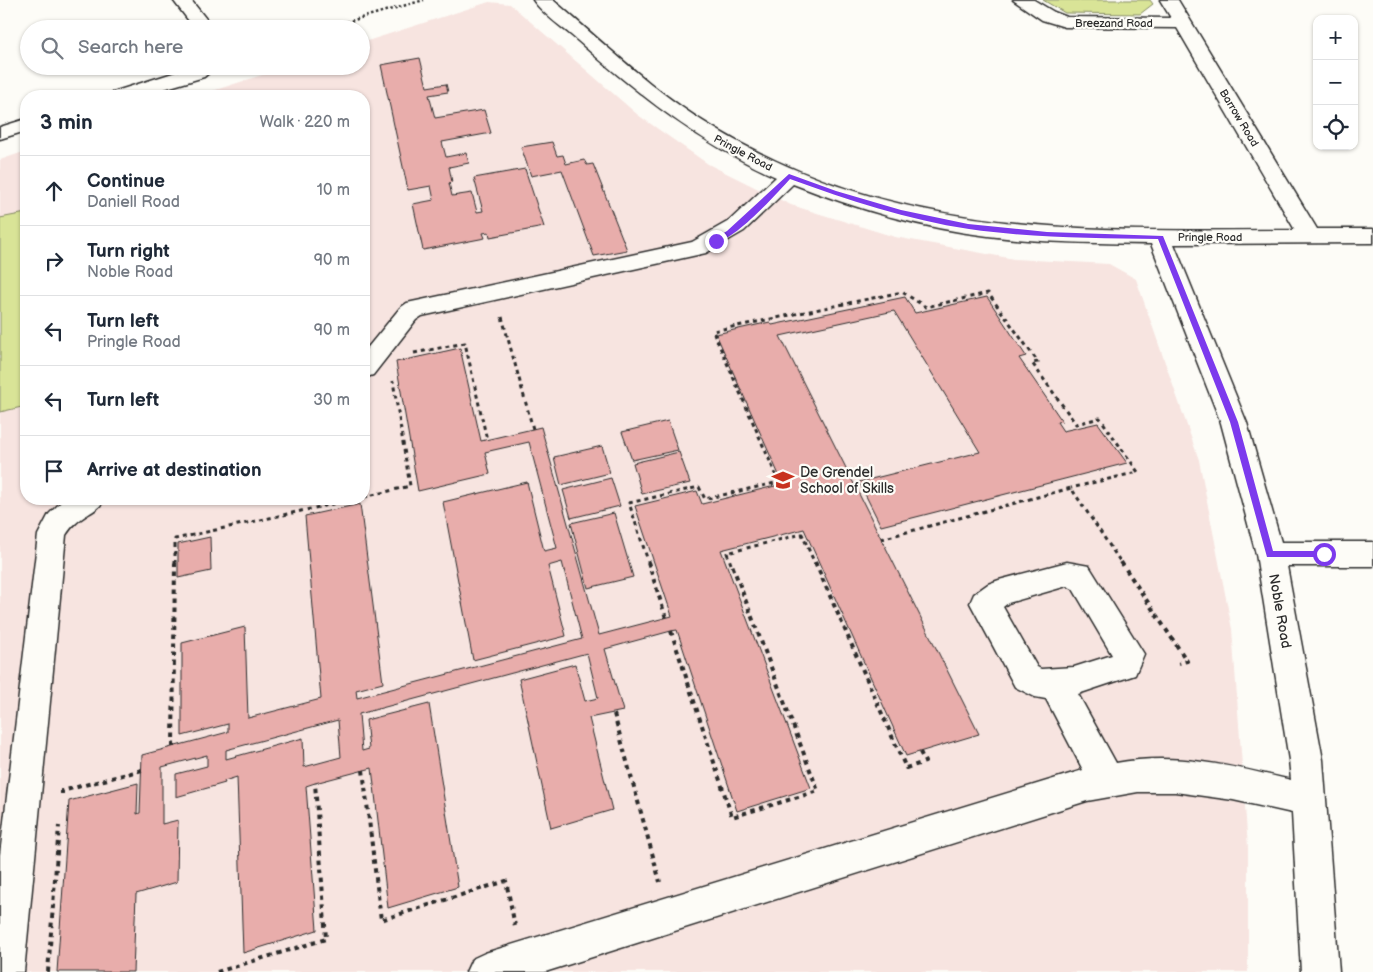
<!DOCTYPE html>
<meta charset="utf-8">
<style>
body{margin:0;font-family:"Balsamiq Sans",sans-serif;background:#f6f6f7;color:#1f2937}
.controls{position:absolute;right:15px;top:15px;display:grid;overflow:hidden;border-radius:10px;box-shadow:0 1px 4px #0004}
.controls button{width:45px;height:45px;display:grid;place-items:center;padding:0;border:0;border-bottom:1px solid #e0e1e3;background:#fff;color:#1f2937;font:25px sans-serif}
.stop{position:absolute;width:15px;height:15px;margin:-11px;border:4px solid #7c3aed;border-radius:50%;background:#fff}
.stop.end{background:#7c3aed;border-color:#fff;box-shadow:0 1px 5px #0008}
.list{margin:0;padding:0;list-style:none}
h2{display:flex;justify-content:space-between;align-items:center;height:65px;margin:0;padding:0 20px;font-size:21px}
h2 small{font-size:16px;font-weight:400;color:#747a83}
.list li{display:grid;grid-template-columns:32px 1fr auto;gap:15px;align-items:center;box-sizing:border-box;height:70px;padding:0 20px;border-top:1px solid #e0e1e3}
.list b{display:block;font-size:19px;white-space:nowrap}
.list p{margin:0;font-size:16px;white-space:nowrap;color:#747a83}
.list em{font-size:16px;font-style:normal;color:#747a83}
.icon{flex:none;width:28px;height:28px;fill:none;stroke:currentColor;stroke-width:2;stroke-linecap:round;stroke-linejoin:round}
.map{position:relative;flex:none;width:1373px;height:972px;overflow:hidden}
.search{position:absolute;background:#fff;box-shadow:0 1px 4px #0004;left:20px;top:20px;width:350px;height:55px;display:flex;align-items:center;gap:12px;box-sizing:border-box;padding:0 18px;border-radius:28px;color:#747a83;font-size:19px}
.panel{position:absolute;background:#fff;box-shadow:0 1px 4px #0004;left:20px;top:90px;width:350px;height:415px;border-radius:20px}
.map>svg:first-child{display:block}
.built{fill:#f7e4e0}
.green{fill:#d9e497;stroke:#828861}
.building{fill:#e8adab;stroke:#2b2b2b;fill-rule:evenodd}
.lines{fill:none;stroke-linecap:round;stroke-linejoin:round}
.minor-casing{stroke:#2b2b2b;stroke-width:3}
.path-far2{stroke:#2b2b2b;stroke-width:2.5;stroke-dasharray:2.5 2.5;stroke-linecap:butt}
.path-far1{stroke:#2b2b2b;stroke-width:3;stroke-dasharray:4 4;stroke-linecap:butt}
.path{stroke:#2b2b2b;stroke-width:4;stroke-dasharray:4.5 4.5;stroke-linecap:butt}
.minor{fill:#fdfcf7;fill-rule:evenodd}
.route{fill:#7c3aed}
.labels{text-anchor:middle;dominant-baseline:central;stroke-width:4.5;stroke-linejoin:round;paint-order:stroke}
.far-street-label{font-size:11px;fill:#2b2b2b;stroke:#fdfcf7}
.poi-label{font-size:14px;fill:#2b2b2b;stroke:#fdfcf7;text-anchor:start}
.street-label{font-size:14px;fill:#2b2b2b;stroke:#fdfcf7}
</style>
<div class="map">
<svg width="1373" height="972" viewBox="0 0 1373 972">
<rect width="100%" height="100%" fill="#fdfcf7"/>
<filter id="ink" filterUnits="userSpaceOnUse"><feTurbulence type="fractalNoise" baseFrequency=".02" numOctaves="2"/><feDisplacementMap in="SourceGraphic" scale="10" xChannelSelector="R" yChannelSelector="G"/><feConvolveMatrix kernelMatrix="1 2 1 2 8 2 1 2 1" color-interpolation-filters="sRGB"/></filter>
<g filter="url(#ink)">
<path class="built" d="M489 2 510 4 638 115 708 164 791 205 895 237 1014 259 1109 264 1136 279 1199 460 1232 629 1248 847V972H0V160L26 151V499H364V96H197L290 66H361V43Z"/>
<path class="green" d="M1043 0H1150L1153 4 1140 14 1065 13Z
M26 213V406L0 412V218Z"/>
<path class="building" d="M420 58 427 87 446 84 448 92 429 95 435 118 484 110 491 133 442 142 446 157 466 153 469 163 449 167 452 182 449 183 452 196 472 193 477 212 483 211 474 178 525 169 544 227 490 237 489 232 483 233 485 238 423 250 413 204 434 200 431 186 408 190 381 65Z
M552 142 557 156 563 155 566 164 584 160 587 165 593 164 627 250 594 256 562 170 531 176 521 147Z
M905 297 915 313 987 297 1026 356 1019 358 1062 421 1057 422 1063 431 1098 423 1127 463 881 526 859 482 980 452 894 311 780 336 979 734 906 756 804 529 721 550 811 788 737 811 677 630 671 631 605 649 623 711 589 718 612 810 551 828 519 679 575 664 585 701 598 698 587 653 359 714 362 751 369 749 366 720 429 704 458 887 388 908 372 768 315 783 306 786 317 930 243 953 237 777 224 781 225 783 176 797V774L207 766V755L162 767V824L178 820 177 882 136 894 133 972H57L69 801 138 783 137 814 140 813 142 755 228 732V724L182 736V643L245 627 248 718 321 699 305 516 360 504 383 683 356 690 357 698 582 639 562 562 548 566 566 636 473 660 443 502 527 482 544 551 557 548 529 442 485 452 490 474 418 491 396 362 460 348 481 441 541 427 599 635 672 616 635 506 697 491 702 504 783 484 716 334 770 322 772 325ZM338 720 341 757 304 767 303 738 226 759V750Z
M668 421 678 450 632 460 622 432Z
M602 446 610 473 561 485 554 457Z
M679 452 690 483 642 494 633 463Z
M611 478 620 506 571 518 563 490Z
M614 513 633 577 588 588 571 523Z
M210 537 211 571 178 578V544Z"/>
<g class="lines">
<g class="minor-casing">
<path id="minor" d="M173 0H191L214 29H195Z
M533 0H553C605 44 655 93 714 128 897 239 1090 231 1295 230L1177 28 1065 27 1042 20 1013 0H1034L1054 12 1067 17 1171 18 1160 0H1178L1317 229H1373V243L1174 244 1247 423 1281 542H1373V566H1287L1323 760 1339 972H1301L1292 813 1233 800 1175 792H1138L1087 801 545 972H466L472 959 485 953 1083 770 1046 699 1035 697 1015 687 970 603 974 594 988 584 999 580 1067 562 1089 566 1144 654 1135 675 1078 694 1116 763C1175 752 1233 766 1291 780L1289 760 1256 554 1221 423 1151 244C1097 243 1042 243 988 236 921 228 856 209 793 184L744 231 706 253 422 316 416 320 373 375 364 378V352L400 308 407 303 692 242 729 221 776 177C701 144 639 95 578 41 564 28 544 16 533 0ZM1067 586 1073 589 1112 655 1074 667 1041 669 1037 667 1003 607 1008 603Z
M195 66H217L204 77 140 96H110L113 92Z
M26 119V131L0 139V127Z
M64 499H105C98 513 78 515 66 535L24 972H0V855L38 535 49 514Z"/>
</g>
<path class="path-far2" d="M322 29 424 0"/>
<path class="path-far1" d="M502 317 533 429
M414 353 465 343 487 440
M364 497 410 486 393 381
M881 539 1071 488 1122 564
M175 564V539L355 499
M649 564 629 503 699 487 705 499 779 482 713 331 902 292 926 307 988 293 1038 362 1032 363 1076 424 1100 418 1138 472 1071 488
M731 564 727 553 802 534 815 564"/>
<path class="path" d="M648 562 666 618
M815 562 906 768 925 762 920 752
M1121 562 1187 661 1179 663
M671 631 732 817 818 791 731 562
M614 714 660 882
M173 747 175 562
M363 770 381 920 506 881 515 926
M62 794V791L142 770
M48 972 59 826
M217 972 326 939 315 783"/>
<use href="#minor" class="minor"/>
</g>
</g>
<path class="route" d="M789 174 836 191 901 210 968 224 1047 232 1163 236 1238 422 1273 551H1324L1327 552V557H1267L1230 422 1158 239C1095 238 1031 238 969 229 908 220 848 200 790 179 777 193 733 243 714 242V239L727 231Z"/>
<defs>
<g id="school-bare" transform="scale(1.725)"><path d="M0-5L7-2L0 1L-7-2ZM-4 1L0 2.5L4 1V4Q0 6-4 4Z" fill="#c8321e" stroke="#fdfcf7" stroke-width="2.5" paint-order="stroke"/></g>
</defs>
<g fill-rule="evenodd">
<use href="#school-bare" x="783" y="480"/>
</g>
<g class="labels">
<g class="far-street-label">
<text x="1114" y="23">Breezand Road</text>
<text transform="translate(1239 118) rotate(59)">Barrow Road</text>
<text transform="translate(743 153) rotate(28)">Pringle Road</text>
<text x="1210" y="237">Pringle Road</text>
</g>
<g class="poi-label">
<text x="800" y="472">De Grendel<tspan x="800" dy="16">School of Skills</tspan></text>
</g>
<g class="street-label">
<text transform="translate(1280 611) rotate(80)">Noble Road</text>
</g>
</g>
</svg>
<div class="controls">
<button>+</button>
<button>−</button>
<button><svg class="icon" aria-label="locate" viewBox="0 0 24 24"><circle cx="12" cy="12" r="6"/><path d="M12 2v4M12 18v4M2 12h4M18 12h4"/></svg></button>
</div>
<div class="stop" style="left:1324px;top:554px"></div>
<div class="stop end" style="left:716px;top:241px"></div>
<div class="search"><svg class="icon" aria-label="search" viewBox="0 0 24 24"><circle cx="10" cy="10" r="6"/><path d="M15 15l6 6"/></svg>Search here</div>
<section class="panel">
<h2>3 min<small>Walk · 220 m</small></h2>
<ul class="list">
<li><svg class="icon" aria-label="ahead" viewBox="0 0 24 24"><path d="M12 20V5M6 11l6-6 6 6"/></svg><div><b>Continue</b><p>Daniell Road</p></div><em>10 m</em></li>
<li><svg class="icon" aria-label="right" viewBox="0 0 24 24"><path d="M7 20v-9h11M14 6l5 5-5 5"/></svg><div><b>Turn right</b><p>Noble Road</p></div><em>90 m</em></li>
<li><svg class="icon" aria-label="left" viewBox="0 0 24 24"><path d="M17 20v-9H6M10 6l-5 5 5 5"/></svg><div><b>Turn left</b><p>Pringle Road</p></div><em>90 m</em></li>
<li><svg class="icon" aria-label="left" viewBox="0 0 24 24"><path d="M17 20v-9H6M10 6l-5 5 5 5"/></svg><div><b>Turn left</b></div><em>30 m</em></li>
<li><svg class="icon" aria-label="arrive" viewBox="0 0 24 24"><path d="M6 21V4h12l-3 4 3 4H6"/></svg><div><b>Arrive at destination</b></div></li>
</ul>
</section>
</div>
